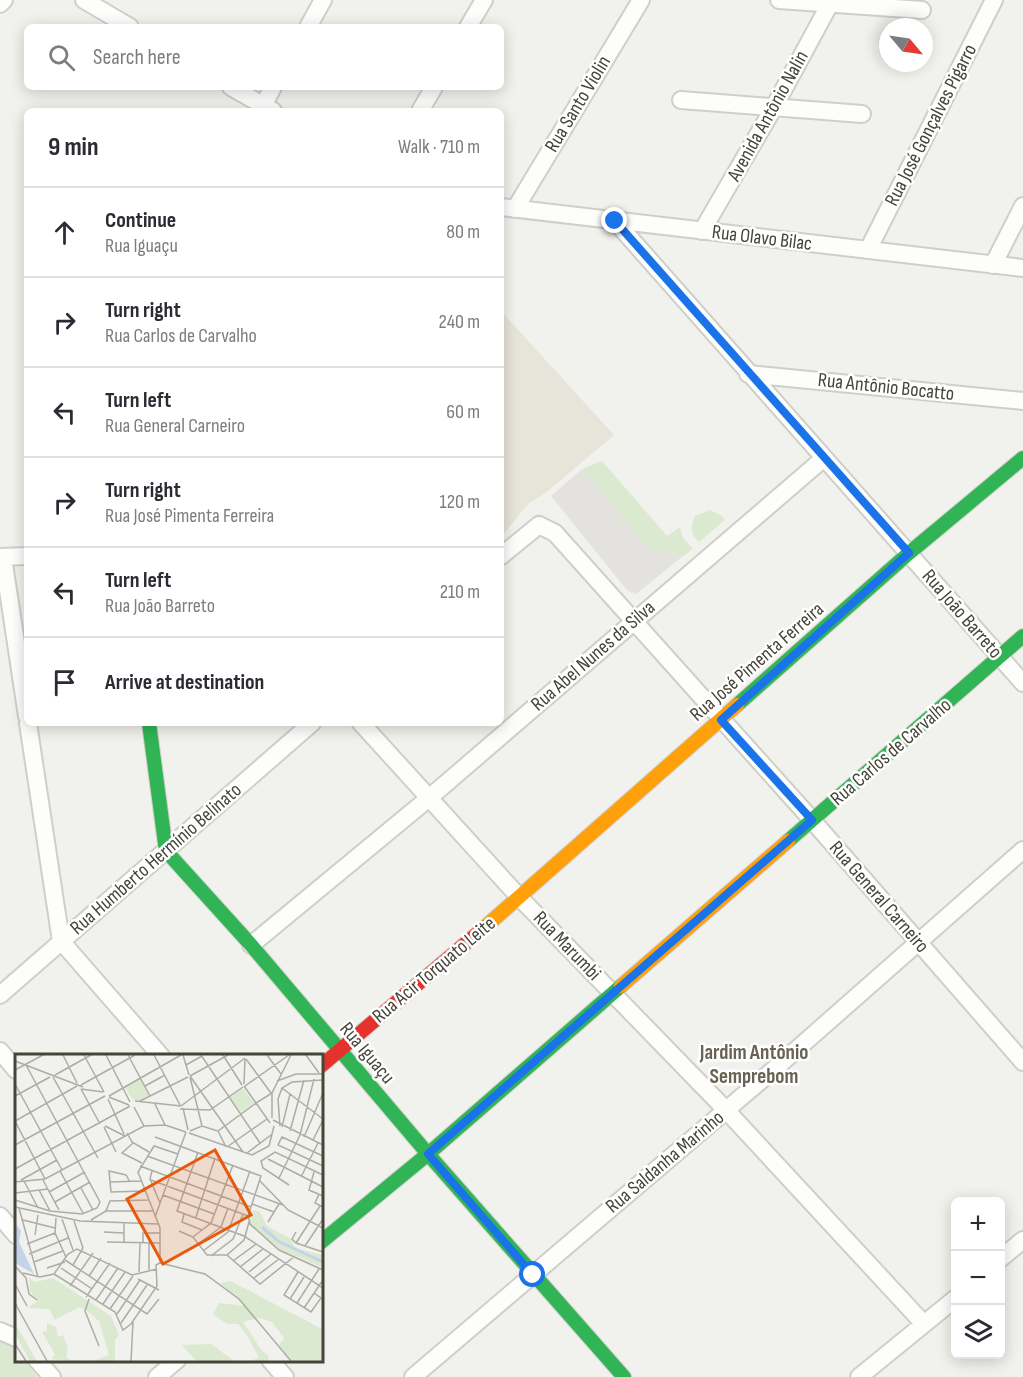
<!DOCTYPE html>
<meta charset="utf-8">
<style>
body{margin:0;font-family:"Sofia Sans Condensed",sans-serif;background:#f7f7f7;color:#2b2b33}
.controls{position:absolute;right:18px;bottom:18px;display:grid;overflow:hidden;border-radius:9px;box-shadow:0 3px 15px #0003}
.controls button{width:54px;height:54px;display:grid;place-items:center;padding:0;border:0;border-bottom:2px solid #e1e1e2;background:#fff;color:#2b2b33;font:30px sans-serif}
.compass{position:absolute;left:879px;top:18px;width:54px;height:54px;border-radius:50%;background:#fff;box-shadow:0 3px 15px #0003;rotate:119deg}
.stop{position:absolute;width:18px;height:18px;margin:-14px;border:4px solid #1a73e8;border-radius:50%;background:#fff}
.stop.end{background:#1a73e8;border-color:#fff;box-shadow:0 2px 6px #0008}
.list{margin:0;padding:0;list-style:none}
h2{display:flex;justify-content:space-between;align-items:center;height:78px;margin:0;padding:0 24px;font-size:26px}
h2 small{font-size:20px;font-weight:400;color:#7c7c81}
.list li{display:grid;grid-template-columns:39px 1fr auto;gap:18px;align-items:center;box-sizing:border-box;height:90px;padding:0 24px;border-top:2px solid #e1e1e2}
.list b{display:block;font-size:22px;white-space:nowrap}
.list p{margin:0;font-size:20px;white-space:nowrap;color:#7c7c81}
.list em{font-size:20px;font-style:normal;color:#7c7c81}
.icon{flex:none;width:33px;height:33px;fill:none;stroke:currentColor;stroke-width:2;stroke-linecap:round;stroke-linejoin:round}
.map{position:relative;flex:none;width:1023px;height:1377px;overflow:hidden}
.search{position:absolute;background:#fff;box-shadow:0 3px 15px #0003;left:24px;top:24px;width:480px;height:66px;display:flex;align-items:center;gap:15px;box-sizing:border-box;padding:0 21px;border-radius:9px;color:#7c7c81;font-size:22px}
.panel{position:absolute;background:#fff;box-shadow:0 3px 15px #0003;left:24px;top:108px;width:480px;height:618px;border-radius:9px}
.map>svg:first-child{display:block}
.education{fill:#e7e5da}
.green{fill:#dbe9d0}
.parking{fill:#e3e2de}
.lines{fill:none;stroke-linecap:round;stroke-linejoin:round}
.street-casing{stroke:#cfcfca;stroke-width:20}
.fast-casing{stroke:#cfcfc5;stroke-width:16}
.slow-casing{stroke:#cfcfc5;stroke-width:16}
.jam-casing{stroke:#cfcfc5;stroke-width:16}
.street{stroke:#fdfdfc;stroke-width:16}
.fast{stroke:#30b455;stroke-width:14}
.slow{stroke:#ff9f0a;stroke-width:14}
.jam{stroke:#e5322d;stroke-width:14}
.route{stroke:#1a73e8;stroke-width:8}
.labels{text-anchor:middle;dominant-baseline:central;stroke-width:5;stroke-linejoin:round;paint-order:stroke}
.street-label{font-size:20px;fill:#47443a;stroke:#fff}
.neighbourhood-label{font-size:21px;font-weight:bold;fill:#686352;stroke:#fff}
.inset-river{fill:none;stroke:#c3d4ea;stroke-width:3}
.inset-road{fill:none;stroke:#adaca5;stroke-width:1.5}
.view{fill:#e8590c;fill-opacity:0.15;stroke:#e8590c;stroke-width:3}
.inset-edge{fill:none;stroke:#47443a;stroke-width:3}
</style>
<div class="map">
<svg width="1023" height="1377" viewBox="0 0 1023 1377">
<rect width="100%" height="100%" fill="#f1f1ed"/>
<path class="education" d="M501 311 614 435 548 491 528 504 501 537Z"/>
<path class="green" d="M602 461 667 536 680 527 683 538 693 549 683 556 648 548 582 469Z
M710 510 722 516 725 520 699 542C690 534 690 527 695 516Z
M0 1333 16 1342V1360L27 1361 37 1377H0Z"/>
<path class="parking" d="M582 469 648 548 683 556 636 594 627 590 551 496Z"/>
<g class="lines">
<g class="street-casing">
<path id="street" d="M84 0 130 27
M779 0 922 10
M0 4 4 0
M308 27 323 0
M468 27 484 0
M231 87 273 111
M681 100 862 114
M263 106 273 87
M420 111 434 87
M501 207 1023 268
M515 209 641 0
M615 221 1023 683
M702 231 773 109 832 0
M868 250 994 0
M993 265 1023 206
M748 374 1023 401
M501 556 539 525 555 533 812 820 1023 1062
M0 557 27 556
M3 557 27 716
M28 723 61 941 161 1056
M361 723 520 898 726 1110 924 1324
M251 945 429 798 823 459
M0 995 312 723
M0 1051 16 1070
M0 1216 16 1235
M1000 1259 1023 1240
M0 1331 16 1338
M37 1360 52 1377
M270 1360 285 1377
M157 1377 177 1360
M413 1377 779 1065 1023 850
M859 1377 956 1298"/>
</g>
<g class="fast-casing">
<path id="fast" d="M737 705 909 553 1023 458
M149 723 166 851 251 945 428 1154 624 1377
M788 841 1023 636
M321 1242 428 1154 621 986"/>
</g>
<g class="slow-casing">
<path id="slow" d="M485 927 737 705
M621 986 788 841"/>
</g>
<g class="jam-casing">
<path id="jam" d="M321 1066 485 927"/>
</g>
<use href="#street" class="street"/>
<use href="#fast" class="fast"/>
<use href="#slow" class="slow"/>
<use href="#jam" class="jam"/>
</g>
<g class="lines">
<path class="route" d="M533 1275 428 1154 812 820 721 720 909 553 615 221"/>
</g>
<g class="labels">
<g class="street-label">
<text transform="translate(578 104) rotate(-59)">Rua Santo Violin</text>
<text transform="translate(768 116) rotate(-61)">Avenida Antônio Nalin</text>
<text transform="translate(931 125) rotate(-63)">Rua José Gonçalves Pigarro</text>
<text transform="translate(762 238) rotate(7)">Rua Olavo Bilac</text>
<text transform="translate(886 387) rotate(6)">Rua Antônio Bocatto</text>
<text transform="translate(962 614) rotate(49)">Rua João Barreto</text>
<text transform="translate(593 656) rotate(-41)">Rua Abel Nunes da Silva</text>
<text transform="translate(757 662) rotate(-41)">Rua José Pimenta Ferreira</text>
<text transform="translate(891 752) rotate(-41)">Rua Carlos de Carvalho</text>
<text transform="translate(156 859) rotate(-41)">Rua Humberto Hermínio Belinato</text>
<text transform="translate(879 897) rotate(49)">Rua General Carneiro</text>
<text transform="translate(567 946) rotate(46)">Rua Marumbi</text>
<text transform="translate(434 970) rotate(-40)">Rua Acir Torquato Leite</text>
<text transform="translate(367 1053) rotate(50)">Rua Iguaçu</text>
<text transform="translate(665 1162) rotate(-40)">Rua Saldanha Marinho</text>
</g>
<g class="neighbourhood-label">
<text x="754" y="1052">Jardim Antônio<tspan x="754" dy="24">Semprebom</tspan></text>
</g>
</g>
<g transform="translate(15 1054)">
<rect width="308" height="308" fill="#f1f1ed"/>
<path d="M125 25 134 41 123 47 117 45 110 33ZM228 34 239 49 226 58 215 43ZM238 156 245 158 252 172 276 185 280 194 307 201V213L264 195 235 170 233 162ZM14 224 20 228 38 224 96 262 104 281 100 286V307H78L94 301 84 267 71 256 64 253 40 266 34 255 13 254 23 247 15 238ZM216 227 307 275V307H276L264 291 269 284 257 268 244 264 228 268 247 297 254 302 253 307H234L244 304 233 283 223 270H212L198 260 204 249 230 252 205 229ZM0 269 22 307H15L0 280ZM32 269 41 273 43 283 48 281 53 294 51 303 58 307 37 305 40 300 27 278 32 277ZM196 290 219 307H181L167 291Z" fill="#dbe9d0"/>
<path d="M0 169 6 177 4 188 19 220 0 209Z" fill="#c3d4ea"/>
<path class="inset-river" d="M247 173 263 187 308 208"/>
<path class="inset-road" d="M48 1 62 29M69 1 89 38M91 1 115 48M113 1 135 42M139 1 165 51M168 1 174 21M186 1 245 89M208 1 227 31M252 1 266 20M291 1 304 19M231 5 256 39M0 7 68 33M171 11 187 2M0 16 28 1M40 21 76 1M175 22 228 98M175 22 213 1M38 23 83 104M175 23 187 72M262 27 281 20H308M0 30 47 116M229 30 230 5M66 31 120 1M130 32 150 21M230 32 274 1M267 34 308 65M66 35 88 38M66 35 85 70M0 42 35 23M94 42 166 1M94 43 114 51M93 45 109 80M120 47 166 52M125 47 173 23M140 50 150 71M166 52 230 4M119 53 129 72M168 54 173 76M165 55 195 56 228 33M257 64V39L276 1M258 66 308 91M255 69 241 49 257 39M90 72 110 82M265 72 263 45 267 34 277 28 308 26M89 73 101 98M267 73 275 40M175 77 187 72 203 77 211 93M203 77 241 49 229 32M275 77 289 26M112 79 117 88 134 98M174 79 237 101 254 92 259 72M140 83 246 122 233 162 235 170 264 196 308 216M289 83 308 39M298 86 308 66M118 89 107 99 127 109M0 91 90 42M212 93 252 65M183 98 162 157 229 182 308 234M232 99 256 81M132 102 268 151M308 102 267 83 263 91 308 112M253 105 308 133M125 112 236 153M0 115 115 52M45 117 68 159M137 117 135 125 145 149M299 118 294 136 308 142M286 123 303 89M264 124 285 81 299 25M30 125 0 67 62 32M6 126 42 106M28 126 44 156M136 126 233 162M9 127 23 154M245 127 273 156 308 174M0 128 30 125 129 72 150 71 171 78M95 128 126 127M115 128 111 121 94 117 96 138 130 137M274 131 248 114 246 107 260 98 308 121M66 134 78 156M24 136 35 157M34 138 70 118M0 139 33 135M304 140 300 149 308 153M148 141 199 160M0 146 35 157 67 160 82 154 85 148 11 11M40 148 75 128M237 150 259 158M0 153 65 167 143 170M4 154 23 223M90 157H138M169 160 167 168 187 176M140 163 171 78M181 163 200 104M41 164 40 179 51 203M47 165 58 196M8 166 40 174M76 166 91 157 95 147 133 146M253 168 264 150M164 177 178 183 192 201H212L245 230 280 202M89 178 109 179M281 178 277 185 281 189 308 198M20 181 23 161M178 183 196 169 218 111M92 188 145 189M109 189V168M128 189V179H145M281 189 305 152M12 190 40 179M183 190 206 173 213 154M290 192 308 165M188 197 213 178 235 117M14 200 53 184M212 201 229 186 234 168M196 202 218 185 228 160M50 206 132 260 144 245M218 207 241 190M19 208 48 197M145 209 190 220 224 245 276 307M58 211 68 194 59 167M0 212 11 224 14 240 22 246M225 213 248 195M32 214 50 208M46 214 77 235M134 216V189M124 218 125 189M234 218 256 200M283 218 269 241 296 258 306 244 299 239M8 219 25 223 39 220 53 200 62 195 117 221 142 215M39 220 100 258 108 276 116 270 142 232 141 211 145 209V174L123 118 139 92 163 100M74 222 86 204M239 224 264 205M123 225 144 236M0 230 12 252M55 232 78 199M71 243 95 209M74 245 70 257 84 292M275 245 289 223M81 246 103 214M0 249 32 307M282 249 304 215M88 250 110 218M289 254 308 226M95 255 118 222M102 260 125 226M106 269 132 231M0 290 11 307M116 307 118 268"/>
<path class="view" d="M200 96 236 161 148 210 112 145Z"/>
<rect width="308" height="308" class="inset-edge"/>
</g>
</svg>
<div class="controls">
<button>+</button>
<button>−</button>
<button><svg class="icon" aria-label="layers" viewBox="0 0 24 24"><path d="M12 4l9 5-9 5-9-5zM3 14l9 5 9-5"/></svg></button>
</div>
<svg class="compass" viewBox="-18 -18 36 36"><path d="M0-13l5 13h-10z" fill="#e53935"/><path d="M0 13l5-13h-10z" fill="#7c7c81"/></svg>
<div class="stop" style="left:533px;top:1275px"></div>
<div class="stop end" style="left:615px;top:221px"></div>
<div class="search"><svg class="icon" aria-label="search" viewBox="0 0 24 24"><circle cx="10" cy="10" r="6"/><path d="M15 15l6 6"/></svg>Search here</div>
<section class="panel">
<h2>9 min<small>Walk · 710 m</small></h2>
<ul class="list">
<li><svg class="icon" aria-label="ahead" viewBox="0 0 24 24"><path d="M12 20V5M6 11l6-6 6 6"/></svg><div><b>Continue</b><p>Rua Iguaçu</p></div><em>80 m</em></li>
<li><svg class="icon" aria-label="right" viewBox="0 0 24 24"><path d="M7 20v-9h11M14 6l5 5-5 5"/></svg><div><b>Turn right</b><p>Rua Carlos de Carvalho</p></div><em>240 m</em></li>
<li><svg class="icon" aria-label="left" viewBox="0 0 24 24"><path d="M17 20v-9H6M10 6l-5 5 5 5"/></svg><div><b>Turn left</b><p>Rua General Carneiro</p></div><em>60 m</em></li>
<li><svg class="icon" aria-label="right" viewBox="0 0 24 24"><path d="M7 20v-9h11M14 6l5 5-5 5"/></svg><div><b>Turn right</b><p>Rua José Pimenta Ferreira</p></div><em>120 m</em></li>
<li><svg class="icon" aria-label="left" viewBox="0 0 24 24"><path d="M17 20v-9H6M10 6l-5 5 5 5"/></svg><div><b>Turn left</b><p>Rua João Barreto</p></div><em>210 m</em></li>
<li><svg class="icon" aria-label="arrive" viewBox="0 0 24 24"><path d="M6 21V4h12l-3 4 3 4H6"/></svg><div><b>Arrive at destination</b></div></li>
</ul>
</section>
</div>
